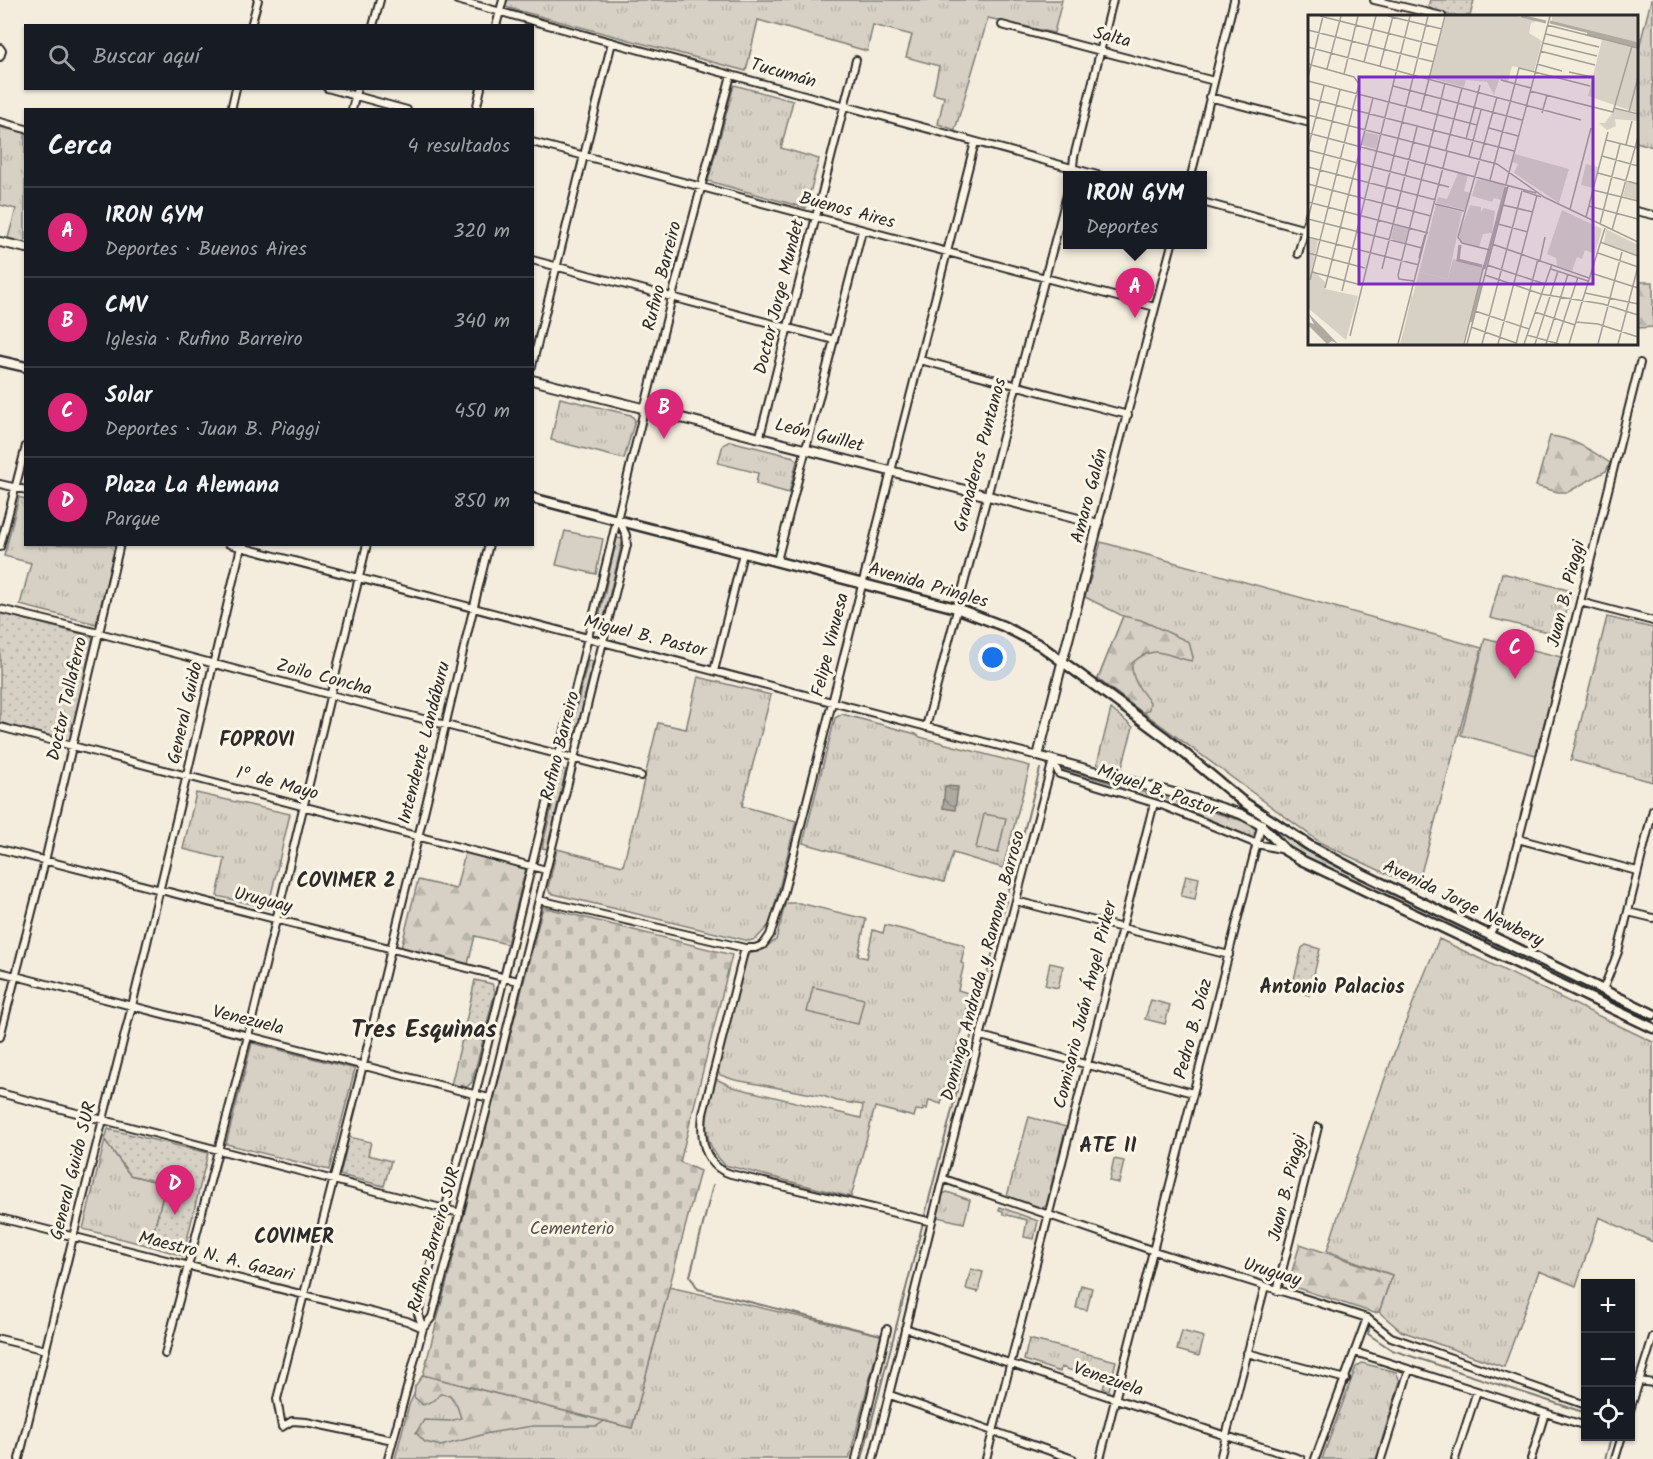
<!DOCTYPE html>
<html lang="es">
<meta charset="utf-8">
<style>
body{margin:0;font-family:Kalam,sans-serif;background:#20242c;color:#f1f3f6}
.controls{position:absolute;right:18px;bottom:18px;display:grid;overflow:hidden;border-radius:0px;box-shadow:0 2px 4px #0004}
.controls button{width:54px;height:54px;display:grid;place-items:center;padding:0;border:0;border-bottom:2px solid #363941;background:#171b24;color:#f1f3f6;font:30px sans-serif}
.you{position:absolute;left:993px;top:658px;width:21px;height:21px;margin:-15px;border:4px solid #fff;border-radius:50%;background:#1a73e8;box-shadow:0 0 0 9px #1a73e833}
.badge{display:grid;place-items:center;width:39px;height:39px;border-radius:50%;background:#db2777;color:#fff;font-size:20px;font-weight:700}
.pin{position:absolute;translate:-50% -50px;filter:drop-shadow(0 2px 3px #0008)}
.pin::after{content:'';position:absolute;top:32px;width:21px;height:18px;background:inherit;clip-path:polygon(0 0,100% 0,50% 100%)}
.popup{position:absolute;left:1063px;top:171px;width:144px;height:78px;box-sizing:border-box;display:grid;place-content:center;border-radius:0px;background:#171b24;filter:drop-shadow(0 2px 4px #0005);font-size:20px;white-space:nowrap;color:#9ea1a6}
.popup b{font-size:22px;color:#f1f3f6}
.popup::after{content:'';position:absolute;left:50%;top:100%;margin-left:-12px;border:12px solid transparent;border-top-color:#171b24}
.list{margin:0;padding:0;list-style:none}
h2{display:flex;justify-content:space-between;align-items:center;height:78px;margin:0;padding:0 24px;font-size:26px}
h2 small{font-size:20px;font-weight:400;color:#9ea1a6}
.list li{display:grid;grid-template-columns:39px 1fr auto;gap:18px;align-items:center;box-sizing:border-box;height:90px;padding:0 24px;border-top:2px solid #363941}
.list b{display:block;font-size:22px;white-space:nowrap}
.list p{margin:0;font-size:20px;white-space:nowrap;color:#9ea1a6}
.list em{font-size:20px;font-style:normal;color:#9ea1a6}
.icon{flex:none;width:33px;height:33px;fill:none;stroke:currentColor;stroke-width:2;stroke-linecap:round;stroke-linejoin:round}
.map{position:relative;flex:none;width:1653px;height:1459px;overflow:hidden}
.search{position:absolute;background:#171b24;box-shadow:0 2px 4px #0004;left:24px;top:24px;width:510px;height:66px;display:flex;align-items:center;gap:15px;box-sizing:border-box;padding:0 21px;border-radius:0px;color:#9ea1a6;font-size:22px}
.panel{position:absolute;background:#171b24;box-shadow:0 2px 4px #0004;left:24px;top:108px;width:510px;height:438px;border-radius:0px}
.map>svg:first-child{display:block}
.grass{fill:url(#grass-tufts);stroke:#807e78;stroke-width:1.5}
.forest{fill:url(#forest-firs);stroke:#807e78;stroke-width:1.5}
.cemetery{fill:url(#cemetery-stones);stroke:#807e78;stroke-width:1.5}
.park{fill:url(#park-dots);stroke:#807e78;stroke-width:1.5}
.garden{fill:url(#garden-furrows);stroke:#807e78;stroke-width:1.5}
.pitch{fill:#d6d1c4;stroke:#807e78;stroke-width:1.5}
.water{fill:url(#water-waves);stroke:#7a7771;stroke-width:1.5}
.lines{fill:none;stroke-linecap:round;stroke-linejoin:round}
.stream{stroke:#7a7771;stroke-width:2}
.minor-casing{stroke:#2b2b2b;stroke-width:10}
.tertiary-casing{stroke:#2b2b2b;stroke-width:12}
.secondary-casing{stroke:#2b2b2b;stroke-width:13}
.minor{stroke:#fcf5e5;stroke-width:6}
.tertiary{stroke:#fcf5e5;stroke-width:8}
.secondary{stroke:#fcf5e5;stroke-width:8}
.labels{text-anchor:middle;dominant-baseline:central;stroke-width:6;stroke-linejoin:round;paint-order:stroke}
.street-label{font-size:18px;fill:#2b2b2b;stroke:#fcf5e5}
.park-label{font-size:18px;fill:#565451;stroke:#fcf5e5}
.neighbourhood-label{font-size:20px;font-weight:bold;fill:#2b2b2b;stroke:#fcf5e5}
.quarter-label{font-size:21px;font-weight:bold;fill:#2b2b2b;stroke:#fcf5e5}
.district-label{font-size:24px;font-weight:bold;fill:#2b2b2b;stroke:#fcf5e5}
.inset-river{fill:none;stroke:#afaaa0;stroke-width:3}
.inset-road{fill:none;stroke:#a49f96;stroke-width:1.5}
.view{fill:#7b2cbf;fill-opacity:0.15;stroke:#7b2cbf;stroke-width:3}
.inset-edge{fill:none;stroke:#2b2b2b;stroke-width:3}
</style>
<div class="map">
<svg width="1653" height="1459" viewBox="0 0 1653 1459">
<defs>
<pattern id="grass-tufts" width="24" height="20" patternUnits="userSpaceOnUse" patternTransform="scale(1.5)"><rect width="24" height="20" fill="#d6d1c4"/><path d="M3 7l-1-3M5 7V3M7 7l1-3M15 17l-1-3M17 17v-4M19 17l1-3" fill="none" stroke="#b8b4a9"/></pattern>
<pattern id="forest-firs" width="22" height="20" patternUnits="userSpaceOnUse" patternTransform="scale(1.5)"><rect width="22" height="20" fill="#d6d1c4"/><path d="M5 1l3.5 6h-7zM16 11l3.5 6h-7z" fill="#b8b4a9"/></pattern>
<pattern id="cemetery-stones" width="16" height="16" patternUnits="userSpaceOnUse" patternTransform="scale(1.5)"><rect width="16" height="16" fill="#d6d1c4"/><path d="M2 7V4a2 2 0 0 1 4 0v3zM10 15v-3a2 2 0 0 1 4 0v3z" fill="#b8b4a9"/></pattern>
<pattern id="park-dots" width="8" height="8" patternUnits="userSpaceOnUse" patternTransform="scale(1.5)"><rect width="8" height="8" fill="#d6d1c4"/><path d="M2 2h.1M6 6h.1" fill="none" stroke="#b8b4a9" stroke-width="1.8" stroke-linecap="round"/></pattern>
<pattern id="garden-furrows" width="10" height="10" patternUnits="userSpaceOnUse" patternTransform="scale(1.5)"><rect width="10" height="10" fill="#d6d1c4"/><path d="M-1 1l2-2M0 10L10 0M9 11l2-2" fill="none" stroke="#b8b4a9"/></pattern>
<pattern id="water-waves" width="16" height="10" patternUnits="userSpaceOnUse" patternTransform="scale(1.5)"><rect width="16" height="10" fill="#afaaa0"/><path d="M0 5q4-4 8 0t8 0" fill="none" stroke="#8f8b83"/></pattern>
</defs>
<rect width="100%" height="100%" fill="#f4edde"/>
<filter id="ink" filterUnits="userSpaceOnUse"><feTurbulence type="fractalNoise" baseFrequency=".0167" numOctaves="2"/><feDisplacementMap in="SourceGraphic" scale="12" xChannelSelector="R" yChannelSelector="G"/><feConvolveMatrix kernelMatrix="1 2 1 2 8 2 1 2 1" color-interpolation-filters="sRGB"/></filter>
<g filter="url(#ink)">
<path class="grass" d="M507 0H1062L1054 33 988 18 955 130 938 124 944 97 933 94 939 66 906 57 912 35 873 25 867 51 758 20 746 71 505 7Z
M1651 0H1653V147L1636 142 1637 56Z
M734 85 793 101 781 148 819 159 806 208 708 181Z
M0 127 25 133V243L8 238 16 209 0 205Z
M560 398 631 415 635 420 624 459 551 440Z
M730 441 794 457 797 461 789 493 756 484 758 473 718 463 723 445Z
M19 497 25 499 26 544 116 545 96 624 20 605 31 563 4 556Z
M617 538 623 539 604 618 599 617Z
M1101 542 1482 648 1417 888 1321 843 1098 679 1123 616 1085 597Z
M1502 573 1572 591 1560 635 1490 618Z
M1607 617 1653 628V782L1571 760Z
M588 660 593 661 575 740 569 738Z
M698 677 771 695 742 806 796 821 770 924 756 939 749 941 550 893 548 888 557 849 623 866 658 723 686 729Z
M1111 709 1133 727 1121 771 1097 764Z
M842 714 916 734 920 737 1030 766 1003 868 953 853 944 882 803 843 835 718Z
M561 769 566 770 547 849 542 848Z
M1063 769 1247 822 1256 830 1255 837 1253 838 1178 806 1066 774Z
M196 793 290 814 268 908 217 896 225 859 183 849Z
M1269 826 1312 854 1352 874 1653 1017V1024L1300 856 1289 849Z
M788 903H799L866 919 858 956 867 958 873 930 883 933 885 925 961 944 965 947 961 963 964 964 958 990 971 994 941 1104 929 1100 927 1109 923 1108V1111L916 1110 914 1117 875 1107 851 1197 725 1165C697 1139 707 1111 714 1078L733 1087 861 1118 863 1105 837 1101 823 1096 735 1080 720 1075 717 1070 741 965 749 954 759 951 776 940 785 904Z
M1439 939 1653 1042V1242L1599 1217 1576 1286 1539 1271 1504 1367 1401 1331 1379 1312 1392 1275 1327 1251C1360 1146 1396 1041 1439 939Z
M252 1043 355 1069 329 1170 226 1144Z
M1029 1117 1066 1127 1046 1206 1042 1208 1007 1196Z
M105 1140 130 1175 166 1184 150 1246 83 1229Z
M947 1192 970 1200 964 1223 937 1217 943 1194Z
M669 1287 881 1335 849 1459H395L409 1405 423 1375 632 1428Z
M1029 1339 1116 1361 1109 1390 1103 1388 1105 1382 1061 1367 1060 1372 1024 1360Z
M1362 1363 1396 1372 1400 1381 1376 1459H1322L1356 1367Z"/>
<path class="forest" d="M1637 282H1653V327L1637 328Z
M1550 436C1572 438 1591 450 1610 463L1606 471 1568 492H1558L1536 486Z
M1123 616 1141 620 1189 642 1193 657 1192 661C1165 657 1156 642 1132 663 1131 679 1140 690 1150 702L1149 709 1146 712H1142L1098 679Z
M465 853 526 868 507 944 475 936 468 964 401 948 418 880 456 889Z
M1300 1244 1392 1275 1379 1312 1374 1313 1288 1285Z
M423 1375 604 1421 597 1426H533L489 1433 441 1446 425 1442 416 1433 424 1420 450 1421 461 1418 457 1406 450 1395 440 1394 435 1400 423 1405 414 1397 415 1386Z"/>
<path class="cemetery" d="M543 907 732 955 680 1162 700 1171 632 1428 423 1375Z
M463 1035 483 1040 472 1082 467 1087 451 1085Z"/>
<path class="park" d="M1430 0H1474L1470 16C1457 16 1437 16 1428 6Z
M0 613 93 637 70 741 0 723Z
M1186 875 1199 878 1195 899 1181 896Z
M1306 945 1320 949 1309 995 1294 991 1292 987 1302 948Z
M1050 963 1063 966 1058 988 1045 985Z
M475 980 492 984 495 991 483 1040 463 1035Z
M1151 1000 1170 1005 1165 1024 1145 1019Z
M108 1129 208 1153 183 1256 150 1246 166 1184 130 1175 105 1140Z
M349 1137 371 1142 368 1155 391 1161 384 1186 340 1175Z
M1114 1159 1124 1161 1119 1183 1109 1181Z
M971 1269 983 1272 978 1292 966 1289Z
M1081 1285 1092 1288 1087 1310 1076 1308Z
M1182 1331 1204 1337 1199 1356 1177 1350Z"/>
<path class="garden" d="M1000 1207 1038 1221 1034 1239 1024 1237 1027 1220 1003 1214V1211L999 1210Z"/>
<path class="pitch" d="M565 531 603 539 596 574 556 565Z
M1485 638 1561 657 1536 755 1461 735Z
M984 814 1006 818 998 853 976 848Z
M813 987 864 999 858 1024 807 1012Z"/>
<path class="water" d="M945 786 958 787 955 810 943 808Z"/>
<g class="lines">
<path class="stream" d="M713 1185 690 1276 698 1289 881 1335
M1370 1325 1368 1334 1392 1350 1586 1413
M862 1459 1040 769
M1605 1459 1610 1442 1605 1436"/>
<g class="minor-casing">
<path id="minor" d="M457 0 1101 176
M1374 0 1442 16
M1002 25 1214 81
M251 26 258 0
M373 26 380 0
M496 26 503 0
M0 48 2 51 0 57
M327 88 407 110
M1209 97 1310 123
M231 110 236 88
M352 110 357 88
M476 110 481 88
M0 122 26 129
M532 142 1155 307
M1072 176 1074 157 1113 0
M1191 176 1234 0
M1202 202 1310 231
M1636 211 1653 215
M1298 254 1310 211
M532 260 834 340
M920 360 1128 415
M532 366 612 42
M760 436 856 60
M0 484 26 490
M1098 524 1172 244
M229 544 1038 756
M0 547 26 446
M777 561 862 231
M1580 602 1653 621
M0 609 99 633 331 695 641 776
M714 671 743 553
M0 727 546 870
M926 727 1068 191
M1053 761 1059 774 1164 806 1257 844 1285 850
M1518 839 1637 871
M0 849 518 981
M539 900 745 948H755L763 945 770 935 783 895 975 142
M1016 901 1229 955
M1628 912 1653 918
M1489 935 1498 919 1580 602 1640 363
M745 948 703 1114C700 1139 704 1166 731 1174L932 1222
M0 972 489 1098
M1603 990 1618 952 1653 810
M981 1036 1193 1093
M0 1037 45 861 120 544
M0 1093 460 1213
M944 1179 1154 1251 1367 1318 1391 1337 1586 1405
M0 1218 407 1321 423 1328
M1277 1291 1318 1127
M423 1328 418 1314 477 1087 672 297 731 75
M905 1328 1226 1436 1301 1459
M0 1339 46 1350
M1355 1352 1586 1426
M1247 1353 1346 1379
M165 1354 248 1036 367 544
M1640 1381 1653 1383
M890 1395 1073 1459
M1630 1410 1653 1337
M393 1440 306 1422 292 1421 282 1427 277 1399 363 1065 489 544
M19 1459 75 1229 132 1006 241 547 244 544
M388 1459 423 1328 432 1317 491 1093 627 545 626 535 619 520
M856 1459 887 1329
M873 1459 941 1185 1053 760
M986 1459 1154 803
M1100 1459 1262 823
M1220 1459 1265 1286
M1315 1459 1367 1318
M1381 1459 1409 1370
M1455 1459 1477 1391
M1531 1459 1545 1413
M1615 1459 1622 1436"/>
</g>
<g class="tertiary-casing">
<path id="tertiary" d="M0 242 26 248
M532 380 1098 524 1038 756 1181 795 1241 814 1261 825"/>
</g>
<g class="secondary-casing">
<path id="secondary" d="M0 361 26 367
M532 498 956 608 1003 626 1040 645 1166 738 1242 801 1310 846 1363 874 1653 1014
M1261 825 1286 851 1303 861 1653 1028"/>
</g>
<use href="#minor" class="minor"/>
<use href="#tertiary" class="tertiary"/>
<use href="#secondary" class="secondary"/>
</g>
</g>
<g class="labels">
<g class="street-label">
<text transform="translate(1112 38) rotate(14)">Salta</text>
<text transform="translate(783 74) rotate(16)">Tucumán</text>
<text transform="translate(847 211) rotate(15)">Buenos Aires</text>
<text transform="translate(663 276) rotate(-76)">Rufino Barreiro</text>
<text transform="translate(780 297) rotate(-76)">Doctor Jorge Mundet</text>
<text transform="translate(819 436) rotate(14)">León Guillet</text>
<text transform="translate(981 455) rotate(-75)">Granaderos Puntanos</text>
<text transform="translate(1090 496) rotate(-75)">Amaro Galán</text>
<text transform="translate(928 586) rotate(16)">Avenida Pringles</text>
<text transform="translate(1567 594) rotate(-76)">Juan B. Piaggi</text>
<text transform="translate(645 637) rotate(14)">Miguel B. Pastor</text>
<text transform="translate(831 645) rotate(-76)">Felipe Vinuesa</text>
<text transform="translate(324 678) rotate(15)">Zoilo Concha</text>
<text transform="translate(68 699) rotate(-77)">Doctor Tallaferro</text>
<text transform="translate(186 713) rotate(-77)">General Guido</text>
<text transform="translate(425 743) rotate(-76)">Intendente Landáburu</text>
<text transform="translate(561 746) rotate(-76)">Rufino Barreiro</text>
<text transform="translate(277 784) rotate(15)">1º de Mayo</text>
<text transform="translate(1157 791) rotate(19)">Miguel B. Pastor</text>
<text transform="translate(263 901) rotate(14)">Uruguay</text>
<text transform="translate(1463 904) rotate(26)">Avenida Jorge Newbery</text>
<text transform="translate(984 966) rotate(-75)">Dominga Andrada y Ramona Barroso</text>
<text transform="translate(1086 1005) rotate(-76)">Comisario Juán Ángel Pirker</text>
<text transform="translate(248 1021) rotate(14)">Venezuela</text>
<text transform="translate(1194 1029) rotate(-75)">Pedro B. Díaz</text>
<text transform="translate(74 1171) rotate(-76)">General Guido SUR</text>
<text transform="translate(1288 1188) rotate(-76)">Juan B. Piaggi</text>
<text transform="translate(435 1240) rotate(-74)">Rufino Barreiro SUR</text>
<text transform="translate(216 1257) rotate(14)">Maestro N. A. Gazari</text>
<text transform="translate(1272 1273) rotate(17)">Uruguay</text>
<text transform="translate(1108 1380) rotate(19)">Venezuela</text>
</g>
<g class="park-label">
<text x="572" y="1229">Cementerio</text>
</g>
<g class="neighbourhood-label">
<text x="257" y="741">FOPROVI</text>
<text x="346" y="882">COVIMER 2</text>
<text x="1332" y="988">Antonio Palacios</text>
<text x="294" y="1238">COVIMER</text>
</g>
<g class="quarter-label">
<text x="1108" y="1146">ATE II</text>
</g>
<g class="district-label">
<text x="424" y="1030">Tres Esquinas</text>
</g>
</g>
<g transform="translate(1308 15)">
<rect width="330" height="330" fill="#f4edde"/>
<path d="M138 1H208L229 6 223 8 221 18 234 26 226 56 204 51 200 67 191 65 186 80 179 67 158 65 156 72 122 63ZM244 1H330V29L244 8ZM294 25 330 33V98L280 81ZM207 139 261 154 251 188 206 158 210 149 204 147ZM278 149 290 152 285 173 273 170ZM150 158 160 160 156 176 163 178 158 195 128 188 130 182 139 184ZM169 164 197 170 193 185 186 183 184 187 164 181ZM162 190 173 192V197L176 193 187 196 184 218 175 219 171 232 153 227 151 219ZM254 195 294 214 287 239 277 235 274 244 269 242 264 256 249 251 248 243 239 239ZM86 210 101 213 97 228 83 224ZM298 214 330 230V240L296 228ZM0 223 10 225 4 254 17 267V274L50 281 38 325 0 293ZM145 244 175 251 155 329H92L111 257 140 264Z" fill="#d6d1c4"/>
<path d="M175 1 193 9 204 8 215 19 175 10ZM307 94 330 100V106L307 104 308 111 299 115 291 108H297ZM104 278 107 303 125 323 117 322 115 329H111L108 317 98 306Z" fill="#d6d1c4"/>
<path d="M128 190 154 197 140 264 111 257Z" fill="#d6d1c4"/>
<path d="M319 166 330 169V185L315 181Z" fill="#d6d1c4"/>
<path d="M57 117 71 120 68 134 54 130Z" fill="#d6d1c4"/>
<path d="M0 298 17 315 30 329 24 326 19 329 0 310V307L6 309Z" fill="#afaaa0"/>
<path class="inset-river" d="M213 1 238 7M242 7 330 29M279 19 330 31M152 230 150 245 174 251M176 254 198 172M163 307 173 268"/>
<path class="inset-road" d="M12 1 130 31M80 1 134 14M239 10 330 33M0 15 126 47M238 19 291 32M235 28 289 41M0 32 273 105M232 36 287 50M56 47 68 1M0 49 46 62 51 69 2 265M229 49 254 56M72 51 85 1M19 54 33 1M261 57 284 62M36 59 50 1M0 63 15 1M193 65 223 73M0 66 169 110M85 71 214 105M222 76 305 97 324 31M0 83 206 136M306 93 330 99M113 95 137 1M321 97 330 62M234 98 239 80M0 100 189 149 236 182 330 227M181 113 210 121M0 118 228 178M158 124 172 70M298 125 330 133M318 130 324 106M0 133 16 71M0 135 141 172M138 135 154 73M161 141 173 95M294 141 330 151M0 152 128 185M290 158 330 169M182 165 211 53 282 71M0 169 123 201M198 169 242 1M285 175 330 186M215 176 233 182M0 187 120 218M127 189 156 196M195 190 225 197M281 191 330 204M262 194 283 113M278 202 300 117M0 204 32 75M0 204 114 233M190 209 220 217M292 209 312 129M304 215 330 122M0 222 111 250M292 227 330 241M184 229 281 263M182 235 154 228 150 222 189 82M0 238 57 253M290 238 330 252M111 243 117 220M232 245 237 222M179 250 237 269M74 254 109 112M243 254 280 266M4 257 53 270M283 258 330 273M177 260 233 279 295 289 330 300M106 266 91 264 90 260 137 68M17 273 65 83M34 276 102 1M277 278 330 289M167 296 221 314M227 297 267 310M268 307 290 309 330 322M163 312 208 328M219 320 251 329M42 321 120 1M90 329 139 137M156 329 176 250M159 329 200 171M174 329 214 176M190 329 229 180M208 329 230 244M216 329 244 249M227 329 250 256M238 329 260 259M248 329 270 262M261 329 297 213M290 329 314 237M310 329 330 251"/>
<path class="view" d="M51 62H285V269H51Z"/>
<rect width="330" height="330" class="inset-edge"/>
</g>
</svg>
<div class="controls">
<button>+</button>
<button>−</button>
<button><svg class="icon" aria-label="locate" viewBox="0 0 24 24"><circle cx="12" cy="12" r="6"/><path d="M12 2v4M12 18v4M2 12h4M18 12h4"/></svg></button>
</div>
<div class="you"></div>
<div class="pin badge" style="left:1135px;top:318px">A</div>
<div class="popup"><b>IRON GYM</b>Deportes</div>
<div class="pin badge" style="left:664px;top:439px">B</div>
<div class="pin badge" style="left:1515px;top:679px">C</div>
<div class="pin badge" style="left:175px;top:1215px">D</div>
<div class="search"><svg class="icon" aria-label="search" viewBox="0 0 24 24"><circle cx="10" cy="10" r="6"/><path d="M15 15l6 6"/></svg>Buscar aquí</div>
<section class="panel">
<h2>Cerca<small>4 resultados</small></h2>
<ul class="list">
<li><span class="badge">A</span><div><b>IRON GYM</b><p>Deportes · Buenos Aires</p></div><em>320 m</em></li>
<li><span class="badge">B</span><div><b>CMV</b><p>Iglesia · Rufino Barreiro</p></div><em>340 m</em></li>
<li><span class="badge">C</span><div><b>Solar</b><p>Deportes · Juan B. Piaggi</p></div><em>450 m</em></li>
<li><span class="badge">D</span><div><b>Plaza La Alemana</b><p>Parque</p></div><em>850 m</em></li>
</ul>
</section>
</div>
